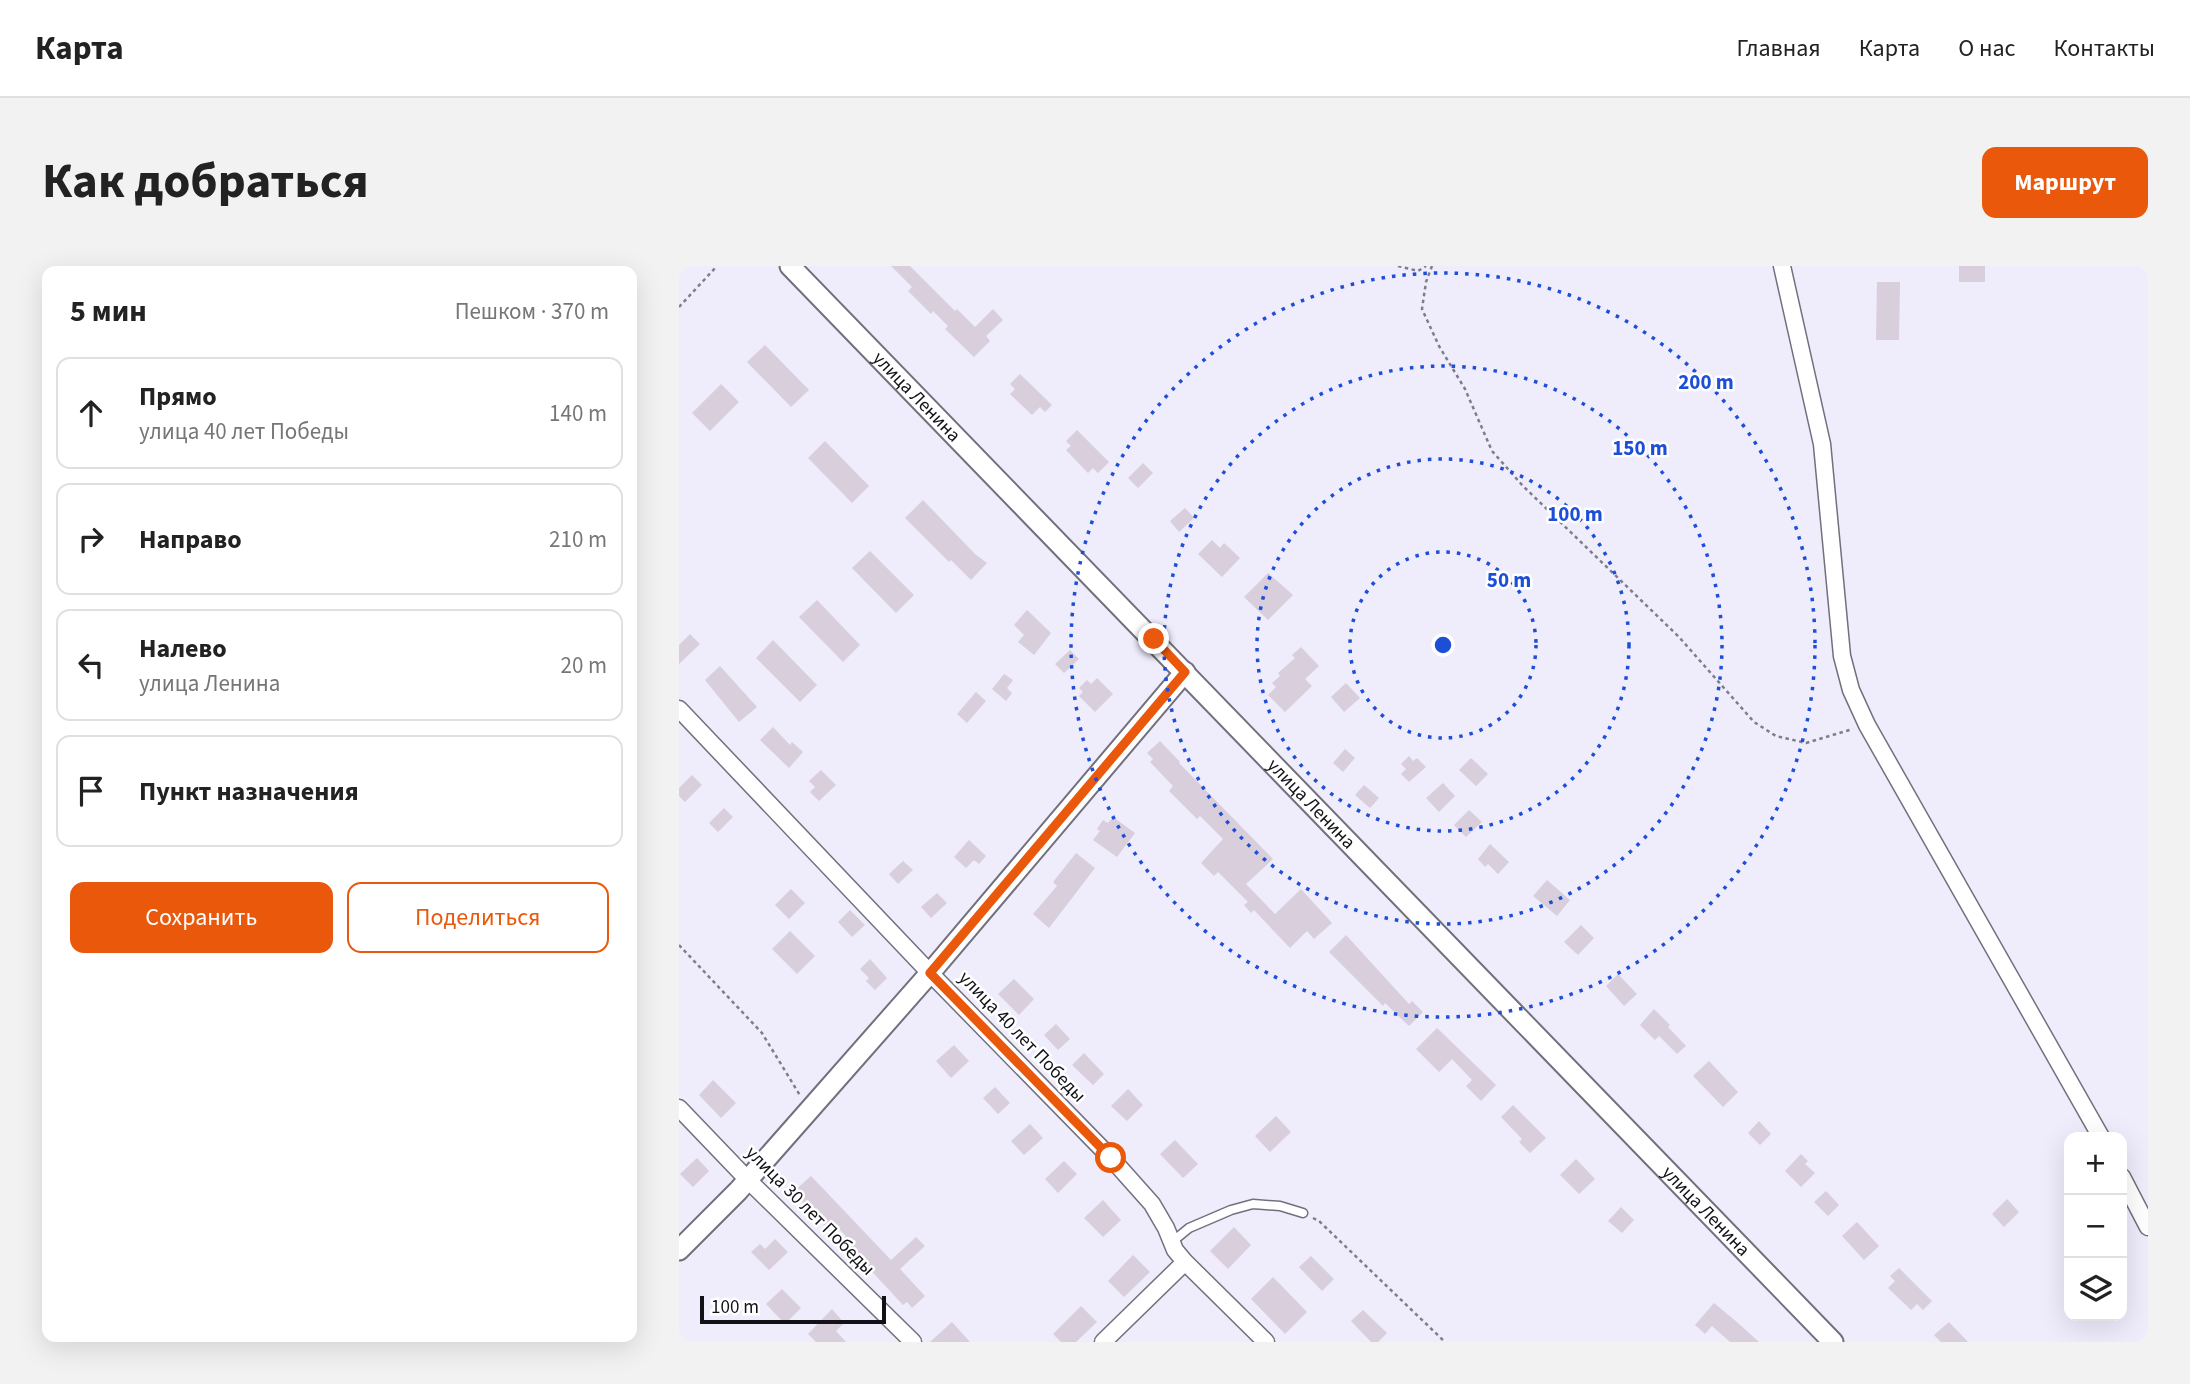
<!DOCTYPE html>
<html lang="ru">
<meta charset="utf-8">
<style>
body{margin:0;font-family:"Source Sans 3",sans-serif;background:#f2f2f2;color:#222}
.controls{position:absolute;right:21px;bottom:21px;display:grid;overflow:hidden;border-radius:14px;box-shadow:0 7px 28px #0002}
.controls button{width:63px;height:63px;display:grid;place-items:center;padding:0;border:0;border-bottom:2px solid #e0e0e0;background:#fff;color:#222;font:35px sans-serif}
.scale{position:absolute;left:21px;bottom:18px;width:186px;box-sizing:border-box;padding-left:7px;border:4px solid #121117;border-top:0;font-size:19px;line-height:24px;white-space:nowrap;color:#121117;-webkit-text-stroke:5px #fff;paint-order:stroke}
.stop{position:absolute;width:21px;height:21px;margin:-16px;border:5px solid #ea580c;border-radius:50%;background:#fff}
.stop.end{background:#ea580c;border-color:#fff;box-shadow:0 2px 7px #0008}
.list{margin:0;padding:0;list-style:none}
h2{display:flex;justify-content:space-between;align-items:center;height:91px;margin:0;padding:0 28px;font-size:30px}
h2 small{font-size:23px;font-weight:400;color:#767676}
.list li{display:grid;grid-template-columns:46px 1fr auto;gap:21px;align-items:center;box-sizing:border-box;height:112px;margin:0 14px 14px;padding:0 14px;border:2px solid #e0e0e0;border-radius:14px}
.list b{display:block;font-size:26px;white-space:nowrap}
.list p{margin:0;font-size:23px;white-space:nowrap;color:#767676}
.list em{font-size:23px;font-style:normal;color:#767676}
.actions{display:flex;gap:14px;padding:21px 28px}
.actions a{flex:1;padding:16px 0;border:2px solid #ea580c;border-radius:14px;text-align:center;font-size:24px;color:#ea580c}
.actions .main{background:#ea580c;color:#fff}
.icon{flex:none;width:38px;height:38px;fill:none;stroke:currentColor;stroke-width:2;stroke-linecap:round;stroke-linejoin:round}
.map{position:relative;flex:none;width:1469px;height:1076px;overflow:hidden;border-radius:14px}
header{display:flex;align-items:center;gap:42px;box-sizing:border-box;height:98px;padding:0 35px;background:#fff;border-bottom:2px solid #e0e0e0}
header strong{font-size:33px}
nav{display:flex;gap:38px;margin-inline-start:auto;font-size:24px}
.intro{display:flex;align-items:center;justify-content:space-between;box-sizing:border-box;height:168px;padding:0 42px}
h1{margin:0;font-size:49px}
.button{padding:18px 32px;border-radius:14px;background:#ea580c;color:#fff;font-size:24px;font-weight:700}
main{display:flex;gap:42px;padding:0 42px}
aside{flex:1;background:#fff;border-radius:14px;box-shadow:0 7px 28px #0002}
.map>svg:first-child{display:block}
.building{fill:#d8cedc}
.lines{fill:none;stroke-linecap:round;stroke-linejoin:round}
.service-casing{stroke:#73707e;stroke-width:11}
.minor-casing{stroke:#73707e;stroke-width:19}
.tertiary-casing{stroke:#73707e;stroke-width:23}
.path{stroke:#7f7d88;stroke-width:2.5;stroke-dasharray:3.5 3.5;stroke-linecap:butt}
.service{stroke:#fff;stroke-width:8}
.minor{stroke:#fff;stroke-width:16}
.tertiary{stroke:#fff;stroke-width:19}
.route{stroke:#ea580c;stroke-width:9}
.ring{fill:none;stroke:#1d4ed8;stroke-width:3.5;stroke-dasharray:3.5 7}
.labels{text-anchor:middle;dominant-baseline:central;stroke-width:5;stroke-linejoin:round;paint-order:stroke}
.street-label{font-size:19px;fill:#121117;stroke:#fff}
.centre{fill:#1d4ed8;stroke:#fff;stroke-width:3.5}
.ring-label{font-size:21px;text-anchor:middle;font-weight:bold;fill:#1d4ed8;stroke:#fff;stroke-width:5;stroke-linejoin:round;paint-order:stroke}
</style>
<header>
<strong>Карта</strong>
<nav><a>Главная</a><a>Карта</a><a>О нас</a><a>Контакты</a></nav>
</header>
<div class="intro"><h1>Как добраться</h1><a class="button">Маршрут</a></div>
<main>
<aside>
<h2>5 мин<small>Пешком · 370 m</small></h2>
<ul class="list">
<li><svg class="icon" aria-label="ahead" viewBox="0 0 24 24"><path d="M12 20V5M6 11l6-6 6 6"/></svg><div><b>Прямо</b><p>улица 40 лет Победы</p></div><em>140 m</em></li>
<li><svg class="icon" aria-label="right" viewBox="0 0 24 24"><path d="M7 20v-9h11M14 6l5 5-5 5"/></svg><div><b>Направо</b></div><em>210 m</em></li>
<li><svg class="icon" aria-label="left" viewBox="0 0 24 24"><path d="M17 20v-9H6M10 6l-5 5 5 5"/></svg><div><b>Налево</b><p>улица Ленина</p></div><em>20 m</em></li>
<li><svg class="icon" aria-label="arrive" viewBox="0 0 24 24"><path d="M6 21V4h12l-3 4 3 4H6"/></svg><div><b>Пункт назначения</b></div></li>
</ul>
<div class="actions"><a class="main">Сохранить</a><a>Поделиться</a></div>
</aside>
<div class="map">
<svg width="1469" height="1076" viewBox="0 0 1469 1076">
<rect width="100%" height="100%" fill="#efecfc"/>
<path class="building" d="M212 0H231L276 45 278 43 296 61 314 43 324 54 307 70 311 75 295 91 266 63 269 60 254 45 252 48 229 25 233 21Z
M1280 0H1306V16H1280Z
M1198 16H1221L1220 74H1197Z
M86 79 130 124 112 141 68 96Z
M341 108 373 139 366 146 361 141 353 149 331 128 336 123 331 118Z
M42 118 60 136 31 165 13 147Z
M398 164 430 196 419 207 414 202 409 207 387 184 392 180 387 175Z
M146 175 190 220 173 237 129 192Z
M464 197 474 207 459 222 449 212Z
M244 234 296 288 308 297 292 314 272 294 270 296 226 252Z
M506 242 515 252 500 266 491 255Z
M533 274 541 282 545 277 561 292 543 311 519 288Z
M191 285 235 329 217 347 173 302Z
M589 307 614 329 589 354 565 331Z
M138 334 181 379 164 396 120 351Z
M348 344 372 367 355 389 339 376 345 369 335 359Z
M11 368 21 378 0 398V379Z
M94 374 138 419 121 436 77 392Z
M622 381 640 400 626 413 633 420 606 446 589 429 597 421 593 417 601 410 599 407 616 392 613 389Z
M391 384 400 393 385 407 376 398Z
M41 400 78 441 60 456 26 414Z
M325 408 334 414 328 422 333 427 327 435 313 423Z
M418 412 434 428 416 446 400 430 404 426 400 422 408 414 412 418Z
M667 417 681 432 665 446 652 431Z
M297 426 307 435 288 457 278 448Z
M94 461 111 479 113 476 124 486 110 502 81 474Z
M481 475 501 496 500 497 594 593 567 618 596 648 622 623 653 657 635 673 628 665 611 682 575 644 572 647 565 639 569 636 539 606 535 610 522 597 544 573 521 550 518 553 490 525 494 520 471 496 474 493 468 487Z
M666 483 676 492 664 506 654 497Z
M730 490 734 495 738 492 747 501 730 516 722 508 727 503 722 498Z
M792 492 809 508 797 520 780 504Z
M142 504 157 519 140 535 131 526 136 521 130 515Z
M13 509 23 519 6 536 0 530V522Z
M764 517 776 530 760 546 747 532Z
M685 519 700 532 691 542 676 529Z
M45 542 54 551 39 566 30 557Z
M790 544 803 556 787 571 775 559Z
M434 551 456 567 438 591 414 574 421 565 418 563 424 554 429 557Z
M290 574 307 590 300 598 295 594 287 602 275 591Z
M811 578 830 596 819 608 809 598 806 601 799 593Z
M397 587 416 602 370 662 354 648 378 620 374 616Z
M224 595 234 604 219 618 210 608Z
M868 614 891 634 878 650 854 630Z
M112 623 126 637 110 653 96 639Z
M258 627 268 637 252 652 242 641Z
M171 644 186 659 173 671 159 656Z
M902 659 915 672 899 689 885 676Z
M111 665 136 690 118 708 93 683Z
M667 669 730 738 733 735 744 746 730 760 706 737 704 740 650 686Z
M191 693 208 712 196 724 187 715 190 712 181 703Z
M939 708 958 728 945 740 927 720Z
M335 713 355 733 340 749 319 728Z
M975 743 991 759 989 761 1007 780 998 788 980 770 976 774 961 759Z
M377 758 391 773 379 784 365 769Z
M758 762 817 819 802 835 787 820 793 814 773 793 760 806 737 783Z
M275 779 290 795 272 812 257 795Z
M405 787 425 808 414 819 393 799Z
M1030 795 1059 826 1044 841 1014 810Z
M34 814 57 837 42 852 20 829Z
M316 821 331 837 319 848 304 832Z
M449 823 464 839 448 855 432 840Z
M834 839 867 872 851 887 840 876 843 873 822 851Z
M597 850 612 866 591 886 576 870Z
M1080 855 1092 868 1081 879 1069 867Z
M351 858 364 872 345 889 332 875Z
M496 874 519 898 504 912 481 888Z
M1122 888 1129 895 1126 898 1136 907 1122 921 1106 905Z
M18 892 30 905 14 921 1 908Z
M897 893 916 913 900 928 881 909Z
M385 895 398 908 379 927 366 913Z
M132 910 212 994 237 971 246 980 221 1003 246 1030 233 1042 228 1036 224 1039 184 996 182 997 161 976 167 970 152 955 146 960 114 926Z
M1147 925 1160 939 1149 950 1135 936Z
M1328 933 1340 946 1325 961 1313 948Z
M424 934 442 954 424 971 405 952Z
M942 941 955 954 943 967 929 955Z
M1178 956 1200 980 1185 994 1163 970Z
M555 961 572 979 549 1003 531 985Z
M96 973 109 986 90 1004 72 986 81 978 86 983Z
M454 989 471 1006 445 1031 429 1015Z
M632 990 655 1013 643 1025 620 1001Z
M1220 1002 1253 1035 1244 1044 1238 1038 1232 1044 1209 1022 1216 1015 1211 1010Z
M594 1011 628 1046 606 1068 572 1033Z
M103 1023 122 1042 106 1058 87 1038Z
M1035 1037 1059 1057 1080 1076H1051L1033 1060 1026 1068 1016 1059Z
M402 1040 418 1056 397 1076H382L374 1068Z
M153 1043 165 1057 157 1065 167 1076H137L129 1068Z
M684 1044 708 1067 699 1076H692L672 1055Z
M273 1056 291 1076H251Z
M1270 1056 1289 1076H1262L1255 1069Z"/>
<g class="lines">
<g class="service-casing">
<path id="service" d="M493 976 510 962 552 944 574 938 601 940 624 947"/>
</g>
<g class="minor-casing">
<path id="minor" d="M1103 0 1143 178 1163 390 1172 424 1188 459 1422 871
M0 443 251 707 432 892 473 938 487 962 496 984 506 996 587 1076
M0 842 69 914 234 1076
M1443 911 1469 961
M424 1076 506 996"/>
</g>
<g class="tertiary-casing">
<g id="tertiary">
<path id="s1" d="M111 0 1154 1076"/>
<path d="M0 984 59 925 251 707 506 406"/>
</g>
</g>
<path class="path" d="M719 0 739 5 747 0
M753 0 747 16 743 43 760 80 786 123 813 185 844 220 1000 371 1075 456 1097 470 1127 477 1174 463
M0 41 38 0
M0 679 83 767 122 831
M634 952 640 955 766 1076"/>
<use href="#service" class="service"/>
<use href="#minor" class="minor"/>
<use href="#tertiary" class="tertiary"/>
</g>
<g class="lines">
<path class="route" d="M432 892 251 707 506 406 475 373"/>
</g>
<g class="ring">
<circle cx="764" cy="379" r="93"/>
<circle cx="764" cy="379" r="186"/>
<circle cx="764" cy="379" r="279"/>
<circle cx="764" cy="379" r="372"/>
</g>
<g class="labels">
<g class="street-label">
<text stroke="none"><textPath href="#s1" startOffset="182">улица Ленина</textPath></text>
<text stroke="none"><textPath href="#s1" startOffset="749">улица Ленина</textPath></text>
<text transform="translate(343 771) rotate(46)">улица 40 лет Победы</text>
<text transform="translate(131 945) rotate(45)">улица 30 лет Победы</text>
<text stroke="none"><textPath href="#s1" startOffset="1316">улица Ленина</textPath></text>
</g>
</g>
<circle cx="764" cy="379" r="10" class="centre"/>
<g class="ring-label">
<text x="1027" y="123">200 m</text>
<text x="961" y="189">150 m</text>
<text x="896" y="255">100 m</text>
<text x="830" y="321">50 m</text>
</g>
</svg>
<div class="controls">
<button>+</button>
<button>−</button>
<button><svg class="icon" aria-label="layers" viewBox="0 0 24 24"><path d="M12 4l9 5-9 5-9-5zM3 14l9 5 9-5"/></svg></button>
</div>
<div class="scale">100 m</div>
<div class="stop" style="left:432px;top:892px"></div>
<div class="stop end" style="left:475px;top:373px"></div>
</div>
</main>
